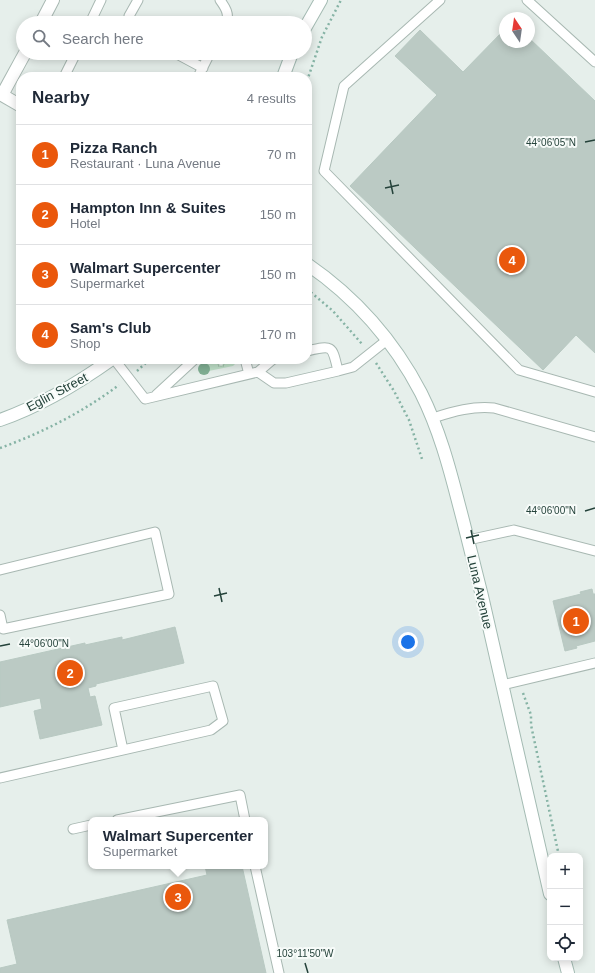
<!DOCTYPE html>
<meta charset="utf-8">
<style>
body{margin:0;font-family:Helvetica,sans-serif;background:#f6f6f7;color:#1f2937}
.controls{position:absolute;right:12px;bottom:12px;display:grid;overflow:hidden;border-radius:8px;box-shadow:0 2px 10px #0003}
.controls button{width:36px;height:36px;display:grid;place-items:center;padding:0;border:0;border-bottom:1px solid #e0e1e3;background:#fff;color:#1f2937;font:20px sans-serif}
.compass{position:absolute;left:499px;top:12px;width:36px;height:36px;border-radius:50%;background:#fff;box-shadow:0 2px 10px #0003;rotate:347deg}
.you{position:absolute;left:408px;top:642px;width:14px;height:14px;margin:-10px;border:3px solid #fff;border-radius:50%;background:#1a73e8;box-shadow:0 0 0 6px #1a73e833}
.badge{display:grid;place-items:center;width:26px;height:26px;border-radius:50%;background:#ea580c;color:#fff;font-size:13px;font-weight:700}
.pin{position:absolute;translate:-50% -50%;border:2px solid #fff;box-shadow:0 1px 4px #0006}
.popup{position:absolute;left:88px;top:817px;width:180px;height:52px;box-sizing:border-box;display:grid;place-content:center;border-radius:8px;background:#fff;filter:drop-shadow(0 1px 3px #0005);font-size:13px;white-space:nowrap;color:#747a83}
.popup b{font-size:15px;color:#1f2937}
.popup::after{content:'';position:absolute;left:50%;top:100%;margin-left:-8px;border:8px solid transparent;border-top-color:#fff}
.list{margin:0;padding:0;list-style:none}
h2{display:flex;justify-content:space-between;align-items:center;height:52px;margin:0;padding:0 16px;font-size:17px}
h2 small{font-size:13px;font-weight:400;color:#747a83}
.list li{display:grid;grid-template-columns:26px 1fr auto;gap:12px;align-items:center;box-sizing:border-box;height:60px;padding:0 16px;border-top:1px solid #e0e1e3}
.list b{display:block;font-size:15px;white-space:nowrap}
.list p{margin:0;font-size:13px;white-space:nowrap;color:#747a83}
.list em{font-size:13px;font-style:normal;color:#747a83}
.icon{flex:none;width:22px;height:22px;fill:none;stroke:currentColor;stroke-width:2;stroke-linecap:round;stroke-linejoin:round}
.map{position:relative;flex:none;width:595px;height:973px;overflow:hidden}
.search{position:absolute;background:#fff;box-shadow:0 2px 10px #0003;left:16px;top:16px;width:296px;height:44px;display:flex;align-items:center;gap:10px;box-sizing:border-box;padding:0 14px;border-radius:22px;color:#747a83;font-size:15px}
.panel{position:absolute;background:#fff;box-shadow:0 2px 10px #0003;left:16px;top:72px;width:296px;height:292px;border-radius:16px}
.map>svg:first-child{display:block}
.grass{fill:url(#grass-tufts)}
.building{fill:#bbcac4;stroke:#b8c9c2}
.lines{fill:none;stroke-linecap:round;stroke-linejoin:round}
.lane-casing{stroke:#a8b8b2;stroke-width:11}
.street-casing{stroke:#a8b8b2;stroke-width:14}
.secondary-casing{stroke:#a4bbb3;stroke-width:14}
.path{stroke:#86b3a5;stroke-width:2.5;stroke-dasharray:2 3;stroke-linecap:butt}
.lane{stroke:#fff;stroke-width:9}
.street{stroke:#fff;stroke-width:12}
.secondary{stroke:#fff;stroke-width:12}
.tree{fill:#80af93}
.ticks{fill:none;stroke:#24423a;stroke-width:1.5}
.labels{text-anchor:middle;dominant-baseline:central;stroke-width:4;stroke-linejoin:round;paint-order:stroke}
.street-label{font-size:13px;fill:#24423a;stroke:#f7fbf9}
.ticks-label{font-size:10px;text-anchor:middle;fill:#24423a;stroke:#f7fbf9;stroke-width:4;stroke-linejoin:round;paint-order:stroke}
</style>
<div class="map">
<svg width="595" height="973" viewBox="0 0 595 973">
<defs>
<pattern id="grass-tufts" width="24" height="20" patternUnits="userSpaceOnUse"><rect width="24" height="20" fill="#bfe0c8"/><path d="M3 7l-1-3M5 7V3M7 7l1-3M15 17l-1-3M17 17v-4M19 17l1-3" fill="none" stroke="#a4c1ad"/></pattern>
</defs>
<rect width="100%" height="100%" fill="#e6efeb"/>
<path class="grass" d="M211 359H214L221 366 229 359H233L235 364 233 366 204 372 201 371V368Z"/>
<path class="building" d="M505 29V42H529V38L595 101V353L576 335 543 370 350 186 437 95 395 56 420 30 463 72Z
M592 589 593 594H595V641L576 646 577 648 565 651 553 601 581 594 580 592Z
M175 627 184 663 96 684V686L88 688 90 697 95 696 102 725 40 739 34 711 42 709 40 698 0 707V662L85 643V645L122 637V640Z
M205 866H242L266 973H0V968L17 964 7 920 207 875Z"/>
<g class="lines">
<g class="lane-casing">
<path id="lane" d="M220 0C225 7 230 14 226 23
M440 0 344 86 324 171 519 370 595 392
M527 0 595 62
M90 23 101 0
M129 23V16L138 0
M175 53 203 68
M64 77 76 53
M198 77 210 53
M307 351C333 345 332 345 338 371
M114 359 145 399 258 372 274 383H286L338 371 353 367 387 340
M245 359 249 374
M258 372 272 360 274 359
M156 395 195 359
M433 418C454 411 473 406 494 408L595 437
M468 540 514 530 595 551
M0 570 155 532 169 594 3 629 0 615
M502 685 595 663
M0 778 211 730 223 721 213 686 114 708 123 750
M117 820 240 795 245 820
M73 829 91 825
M255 866 279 973"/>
</g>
<g class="street-casing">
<path id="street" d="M41 23 53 0
M21 106 2 95 25 53"/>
</g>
<g class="secondary-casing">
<path id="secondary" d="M305 28 321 0
M283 77 292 53
M307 264C355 297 394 341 421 393 439 429 449 466 459 505 467 535 474 565 482 596 505 695 527 795 550 894
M0 420C40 406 77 384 112 359
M564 958 568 973"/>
</g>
<path class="path" d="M307 81 322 37 341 0
M307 289 333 311 362 344
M376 363 394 391 409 420 422 459
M137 371 150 359
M0 448C42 433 83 412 119 385
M523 693 531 715V725L559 856"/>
<use href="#lane" class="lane"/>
<use href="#street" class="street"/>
<use href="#secondary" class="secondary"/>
</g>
<circle class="tree" cx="204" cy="369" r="6"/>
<path class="ticks" d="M585 142 595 140M390 180 393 194M385 188 399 185M585 511 595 508M471 530 474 544M466 538 479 535M219 588 222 602M214 596 227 593M0 646 10 644M305 963 308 973"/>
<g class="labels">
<g class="street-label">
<text transform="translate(57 392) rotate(-28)">Eglin Street</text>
<text transform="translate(480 592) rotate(77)">Luna Avenue</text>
</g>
</g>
<g class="ticks-label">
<text x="551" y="146">44°06'05"N</text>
<text x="551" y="514">44°06'00"N</text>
<text x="44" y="647">44°06'00"N</text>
<text x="305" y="957">103°11'50"W</text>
</g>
</svg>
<div class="controls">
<button>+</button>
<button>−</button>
<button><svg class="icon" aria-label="locate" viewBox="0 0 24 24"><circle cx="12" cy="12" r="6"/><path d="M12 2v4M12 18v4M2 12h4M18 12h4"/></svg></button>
</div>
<svg class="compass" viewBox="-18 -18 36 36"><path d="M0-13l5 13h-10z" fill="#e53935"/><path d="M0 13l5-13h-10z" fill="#747a83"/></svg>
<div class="you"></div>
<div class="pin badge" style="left:576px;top:621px">1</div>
<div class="pin badge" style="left:70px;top:673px">2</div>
<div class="pin badge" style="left:178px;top:897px">3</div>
<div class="popup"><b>Walmart Supercenter</b>Supermarket</div>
<div class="pin badge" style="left:512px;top:260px">4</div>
<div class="search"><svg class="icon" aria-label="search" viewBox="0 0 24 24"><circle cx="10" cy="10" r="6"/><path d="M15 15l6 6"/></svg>Search here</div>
<section class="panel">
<h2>Nearby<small>4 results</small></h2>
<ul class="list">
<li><span class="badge">1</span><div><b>Pizza Ranch</b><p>Restaurant · Luna Avenue</p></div><em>70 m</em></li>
<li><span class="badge">2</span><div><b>Hampton Inn &amp; Suites</b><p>Hotel</p></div><em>150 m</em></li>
<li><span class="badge">3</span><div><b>Walmart Supercenter</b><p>Supermarket</p></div><em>150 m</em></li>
<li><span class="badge">4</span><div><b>Sam's Club</b><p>Shop</p></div><em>170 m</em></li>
</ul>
</section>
</div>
